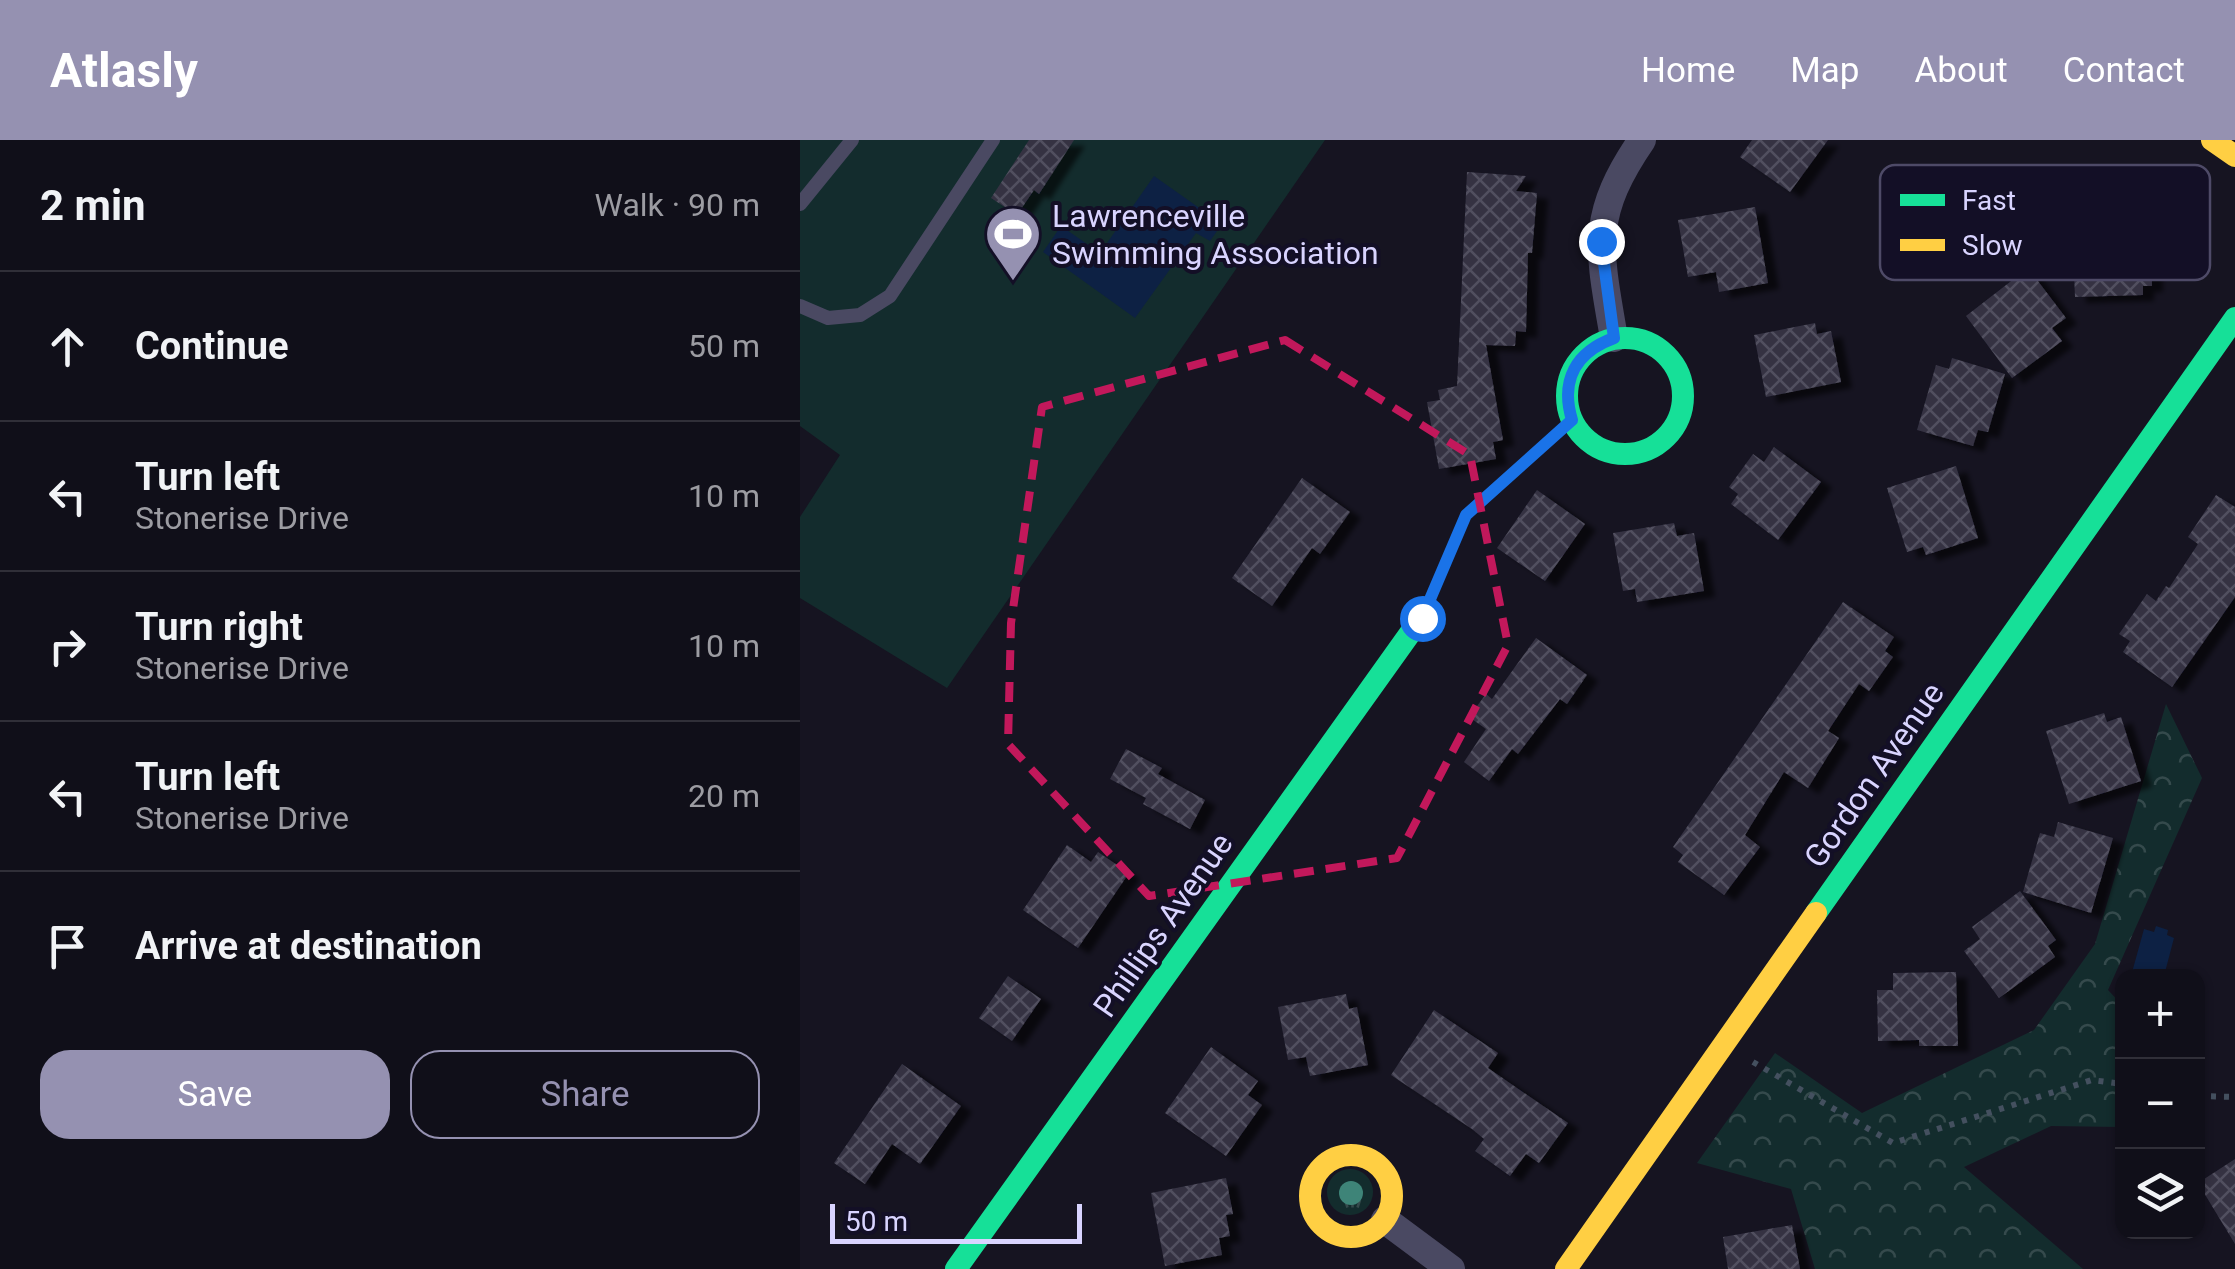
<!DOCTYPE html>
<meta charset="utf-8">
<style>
body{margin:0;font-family:Roboto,sans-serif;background:#1e1d26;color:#f1f3f6}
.controls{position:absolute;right:30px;bottom:30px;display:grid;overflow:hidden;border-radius:20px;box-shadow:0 2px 8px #0004}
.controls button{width:90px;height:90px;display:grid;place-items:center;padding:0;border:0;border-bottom:2px solid #302f38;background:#100f19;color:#f1f3f6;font:50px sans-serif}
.scale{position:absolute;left:30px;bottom:25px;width:252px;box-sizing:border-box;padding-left:10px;border:5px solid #d9d4ff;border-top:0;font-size:28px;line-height:35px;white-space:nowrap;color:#d9d4ff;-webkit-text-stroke:8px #130f26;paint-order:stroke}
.stop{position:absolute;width:30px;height:30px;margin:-22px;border:8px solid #1a73e8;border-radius:50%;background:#fff}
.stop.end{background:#1a73e8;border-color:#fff;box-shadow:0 2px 10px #0008}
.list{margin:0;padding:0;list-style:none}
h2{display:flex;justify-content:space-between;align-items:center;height:130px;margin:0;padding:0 40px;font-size:42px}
h2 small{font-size:32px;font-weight:400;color:#9c9ca2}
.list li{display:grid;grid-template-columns:65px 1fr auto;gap:30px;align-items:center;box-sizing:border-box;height:150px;padding:0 40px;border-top:2px solid #302f38}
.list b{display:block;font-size:38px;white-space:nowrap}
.list p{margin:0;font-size:32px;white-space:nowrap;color:#9c9ca2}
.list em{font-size:32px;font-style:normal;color:#9c9ca2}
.actions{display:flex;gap:20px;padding:30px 40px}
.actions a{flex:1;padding:22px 0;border:2px solid #9591b1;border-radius:30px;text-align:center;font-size:35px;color:#9591b1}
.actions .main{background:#9591b1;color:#fff}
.icon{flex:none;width:55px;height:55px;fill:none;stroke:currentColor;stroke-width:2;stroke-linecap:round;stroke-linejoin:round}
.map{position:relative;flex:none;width:1435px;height:1129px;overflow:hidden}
header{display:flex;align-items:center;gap:60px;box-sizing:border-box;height:140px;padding:0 50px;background:#9591b1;color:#fff}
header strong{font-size:48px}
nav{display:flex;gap:55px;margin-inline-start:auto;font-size:35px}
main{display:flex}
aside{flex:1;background:#100f19}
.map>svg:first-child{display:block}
.grass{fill:url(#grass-tufts)}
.forest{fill:url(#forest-crowns)}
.pitch{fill:#132c2d}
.water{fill:#0d2144}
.building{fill:url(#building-cross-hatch);filter:url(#shadow)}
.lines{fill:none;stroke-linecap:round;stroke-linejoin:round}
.path{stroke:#44505f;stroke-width:6;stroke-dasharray:5 8;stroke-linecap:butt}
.lane{stroke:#4a4962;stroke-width:14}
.street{stroke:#4a4962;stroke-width:28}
.fast{stroke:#16e098;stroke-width:22}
.slow{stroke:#ffcf43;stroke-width:22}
.tree{fill:#3e8478}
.route{stroke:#1a73e8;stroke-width:12}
.marked{fill:none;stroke:#c2185b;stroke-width:8;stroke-dasharray:20 12;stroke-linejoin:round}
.labels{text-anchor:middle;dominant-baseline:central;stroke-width:8;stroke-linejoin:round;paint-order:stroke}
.poi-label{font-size:32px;fill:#d9d4ff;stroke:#130f26;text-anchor:start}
.street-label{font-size:32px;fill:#d9d4ff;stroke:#130f26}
.key{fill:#130f26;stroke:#4e4a67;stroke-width:2.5}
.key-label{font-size:28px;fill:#d9d4ff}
</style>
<header>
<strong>Atlasly</strong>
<nav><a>Home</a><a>Map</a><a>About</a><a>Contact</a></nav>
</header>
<main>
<aside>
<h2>2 min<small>Walk · 90 m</small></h2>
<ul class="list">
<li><svg class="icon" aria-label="ahead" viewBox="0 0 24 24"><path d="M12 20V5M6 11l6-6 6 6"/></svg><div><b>Continue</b></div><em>50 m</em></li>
<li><svg class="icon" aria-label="left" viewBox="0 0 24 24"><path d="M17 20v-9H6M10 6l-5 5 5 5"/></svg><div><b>Turn left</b><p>Stonerise Drive</p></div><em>10 m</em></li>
<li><svg class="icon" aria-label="right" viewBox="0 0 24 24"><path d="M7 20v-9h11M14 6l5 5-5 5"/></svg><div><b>Turn right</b><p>Stonerise Drive</p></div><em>10 m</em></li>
<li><svg class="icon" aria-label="left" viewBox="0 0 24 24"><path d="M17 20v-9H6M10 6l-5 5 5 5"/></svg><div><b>Turn left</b><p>Stonerise Drive</p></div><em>20 m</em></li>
<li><svg class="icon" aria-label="arrive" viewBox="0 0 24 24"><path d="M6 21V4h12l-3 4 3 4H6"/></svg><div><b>Arrive at destination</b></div></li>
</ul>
<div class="actions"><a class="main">Save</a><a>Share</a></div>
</aside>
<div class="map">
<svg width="1435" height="1129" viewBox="0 0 1435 1129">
<defs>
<pattern id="grass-tufts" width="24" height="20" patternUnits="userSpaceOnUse" patternTransform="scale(2.5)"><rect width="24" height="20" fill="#132c2d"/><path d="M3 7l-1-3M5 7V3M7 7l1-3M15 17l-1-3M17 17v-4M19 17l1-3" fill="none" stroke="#354a4c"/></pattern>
<pattern id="forest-crowns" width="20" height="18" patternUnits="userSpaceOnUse" patternTransform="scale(2.5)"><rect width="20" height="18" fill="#132c2d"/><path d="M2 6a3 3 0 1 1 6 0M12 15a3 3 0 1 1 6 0" fill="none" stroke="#354a4c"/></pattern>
<pattern id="building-cross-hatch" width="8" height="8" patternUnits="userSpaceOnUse" patternTransform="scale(2.5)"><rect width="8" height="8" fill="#343243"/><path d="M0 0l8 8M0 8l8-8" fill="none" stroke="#514f5f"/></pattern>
<filter id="shadow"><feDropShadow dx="11" dy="6" stdDeviation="2.5" flood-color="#0009"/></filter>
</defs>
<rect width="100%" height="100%" fill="#161421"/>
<path class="grass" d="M527 1052a23 23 0 1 1 46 0a23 23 0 1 1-46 0Z"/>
<path class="forest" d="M1366 564 1402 638 1308 850 1322 865V987L1251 986 1164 1027 1283 1129H1015L991 1049 897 1023 975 913 1062 973 1234 890 1295 804Z"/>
<path class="pitch" d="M0 0H525L147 548 0 458V377L40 315 0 286Z"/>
<path class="water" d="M354 36 422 84 410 101 396 93 335 178 243 112 261 86 300 113Z
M1356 786 1368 790 1367 795 1374 798 1364 836H1331L1344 789 1354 792Z"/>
<path class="building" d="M229 0H274L239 54 234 50 217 75 191 58Z
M952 0H1028L990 52 940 17Z
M667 32 726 36 716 51 737 53 732 113H728L726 192 716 191 715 206 686 205 703 300 693 302 696 319 639 329 627 262 640 260 638 250 657 246Z
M955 67 968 143 919 152 916 132 888 137 878 80Z
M1341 83V98L1351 97 1352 146H1343V155L1275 157 1272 85Z
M1228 128 1266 178 1252 188 1262 201 1212 238 1166 176Z
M1015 183 1017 194 1031 191 1041 242 966 257 954 195Z
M1152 218 1205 234 1188 292 1178 290 1173 306 1117 290 1136 225 1149 229Z
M974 307 1021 342 978 400 931 364 938 354 929 347 953 314 964 322Z
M1156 326 1178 398 1126 415 1123 407 1107 412 1087 348Z
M502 338 550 372 520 414 512 408 472 466 432 438Z
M737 350 785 384 745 441 697 408Z
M1416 355 1435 367V457L1372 547 1323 512 1330 501 1319 494 1347 454 1356 461 1366 446 1369 448 1398 404 1388 397Z
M874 383 877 396 894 393 904 451 837 462 835 449 823 451 813 393Z
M1043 462 1094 497 1085 511 1093 517 1069 551 1059 544 1028 591 1039 598 1008 648 984 632 945 695 960 707 924 755 878 722 883 715 873 707Z
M736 498 787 535 767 564 760 559 718 614 712 609 689 641 664 622 686 589 669 577 686 554 692 559Z
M1304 573 1307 582 1321 577 1341 641 1269 664 1246 591Z
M326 609 362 628 358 634 405 660 390 689 343 664 346 658 310 639Z
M1258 682 1313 698 1291 773 1223 752 1240 693 1254 697Z
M267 705 291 722 298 712 329 733 278 808 223 770Z
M1220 751 1256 800 1248 806 1255 817 1199 858 1164 811 1180 799 1172 787Z
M1156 832 1158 906H1119V900L1078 901 1077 850H1093V833Z
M208 836 241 859 212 901 179 878Z
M546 854 549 869 557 867 568 925 510 936 506 917 488 920 478 867Z
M634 870 698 913 688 928 768 983 739 1023 726 1014 710 1036 675 1011 684 999 672 989 591 935Z
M411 907 458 941 448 955 462 965 426 1016 365 973Z
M102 924 161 966 120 1024 92 1004 65 1044 34 1023Z
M1435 1019V1104L1398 1043Z
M426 1038 433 1074 426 1075 430 1096 419 1098 422 1115 365 1126 351 1053Z
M992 1085 1000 1129H928L923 1097Z"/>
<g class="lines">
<path class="path" d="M634 450 666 375 772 280
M953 922 1093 1003 1292 940 1322 944
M1398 956 1435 957"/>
<path class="lane" d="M0 64 52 0
M0 166 28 178 60 175 90 156 193 0"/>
<path class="street" d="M814 198C799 110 789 77 842 0
M585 1080 651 1129"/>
<path class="fast" d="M767 256a58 58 0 1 1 116 0a58 58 0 1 1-116 0Z
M1016 773 1435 178
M156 1129 621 478"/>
<path class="slow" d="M1412 0 1435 16
M510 1056a41 41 0 1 1 82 0a41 41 0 1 1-82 0Z
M766 1129 1016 773"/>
</g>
<circle class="tree" cx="551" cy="1053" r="12"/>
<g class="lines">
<path class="route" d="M622 478 666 375 772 280C760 240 776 212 814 198L801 101"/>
</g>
<path class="marked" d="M485 200 670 315 708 505 597 718 349 756 208 604 211 483 242 267Z"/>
<defs>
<g id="stadium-pin" transform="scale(2.875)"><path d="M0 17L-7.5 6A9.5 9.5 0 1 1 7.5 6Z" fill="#9591b1" stroke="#130f26"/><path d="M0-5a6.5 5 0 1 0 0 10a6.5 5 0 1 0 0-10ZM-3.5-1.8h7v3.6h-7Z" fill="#fff"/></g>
</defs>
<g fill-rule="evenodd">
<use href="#stadium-pin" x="213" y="94"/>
</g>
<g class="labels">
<g class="poi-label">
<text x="252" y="76">Lawrenceville<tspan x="252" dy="37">Swimming Association</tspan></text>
</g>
<g class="street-label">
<text transform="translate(1074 635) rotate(-55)">Gordon Avenue</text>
<text transform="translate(363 785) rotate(-55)">Phillips Avenue</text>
</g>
</g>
<rect x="1080" y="25" width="330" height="115" rx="15" class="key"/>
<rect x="1100" y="54" width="45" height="12" fill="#16e098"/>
<rect x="1100" y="99" width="45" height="12" fill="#ffcf43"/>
<g class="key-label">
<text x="1162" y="70">Fast</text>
<text x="1162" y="115">Slow</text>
</g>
</svg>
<div class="controls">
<button>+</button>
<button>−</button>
<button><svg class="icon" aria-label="layers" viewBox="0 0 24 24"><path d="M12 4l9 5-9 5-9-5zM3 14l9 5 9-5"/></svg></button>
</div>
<div class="scale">50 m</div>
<div class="stop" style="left:622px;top:478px"></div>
<div class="stop end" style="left:801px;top:101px"></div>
</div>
</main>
